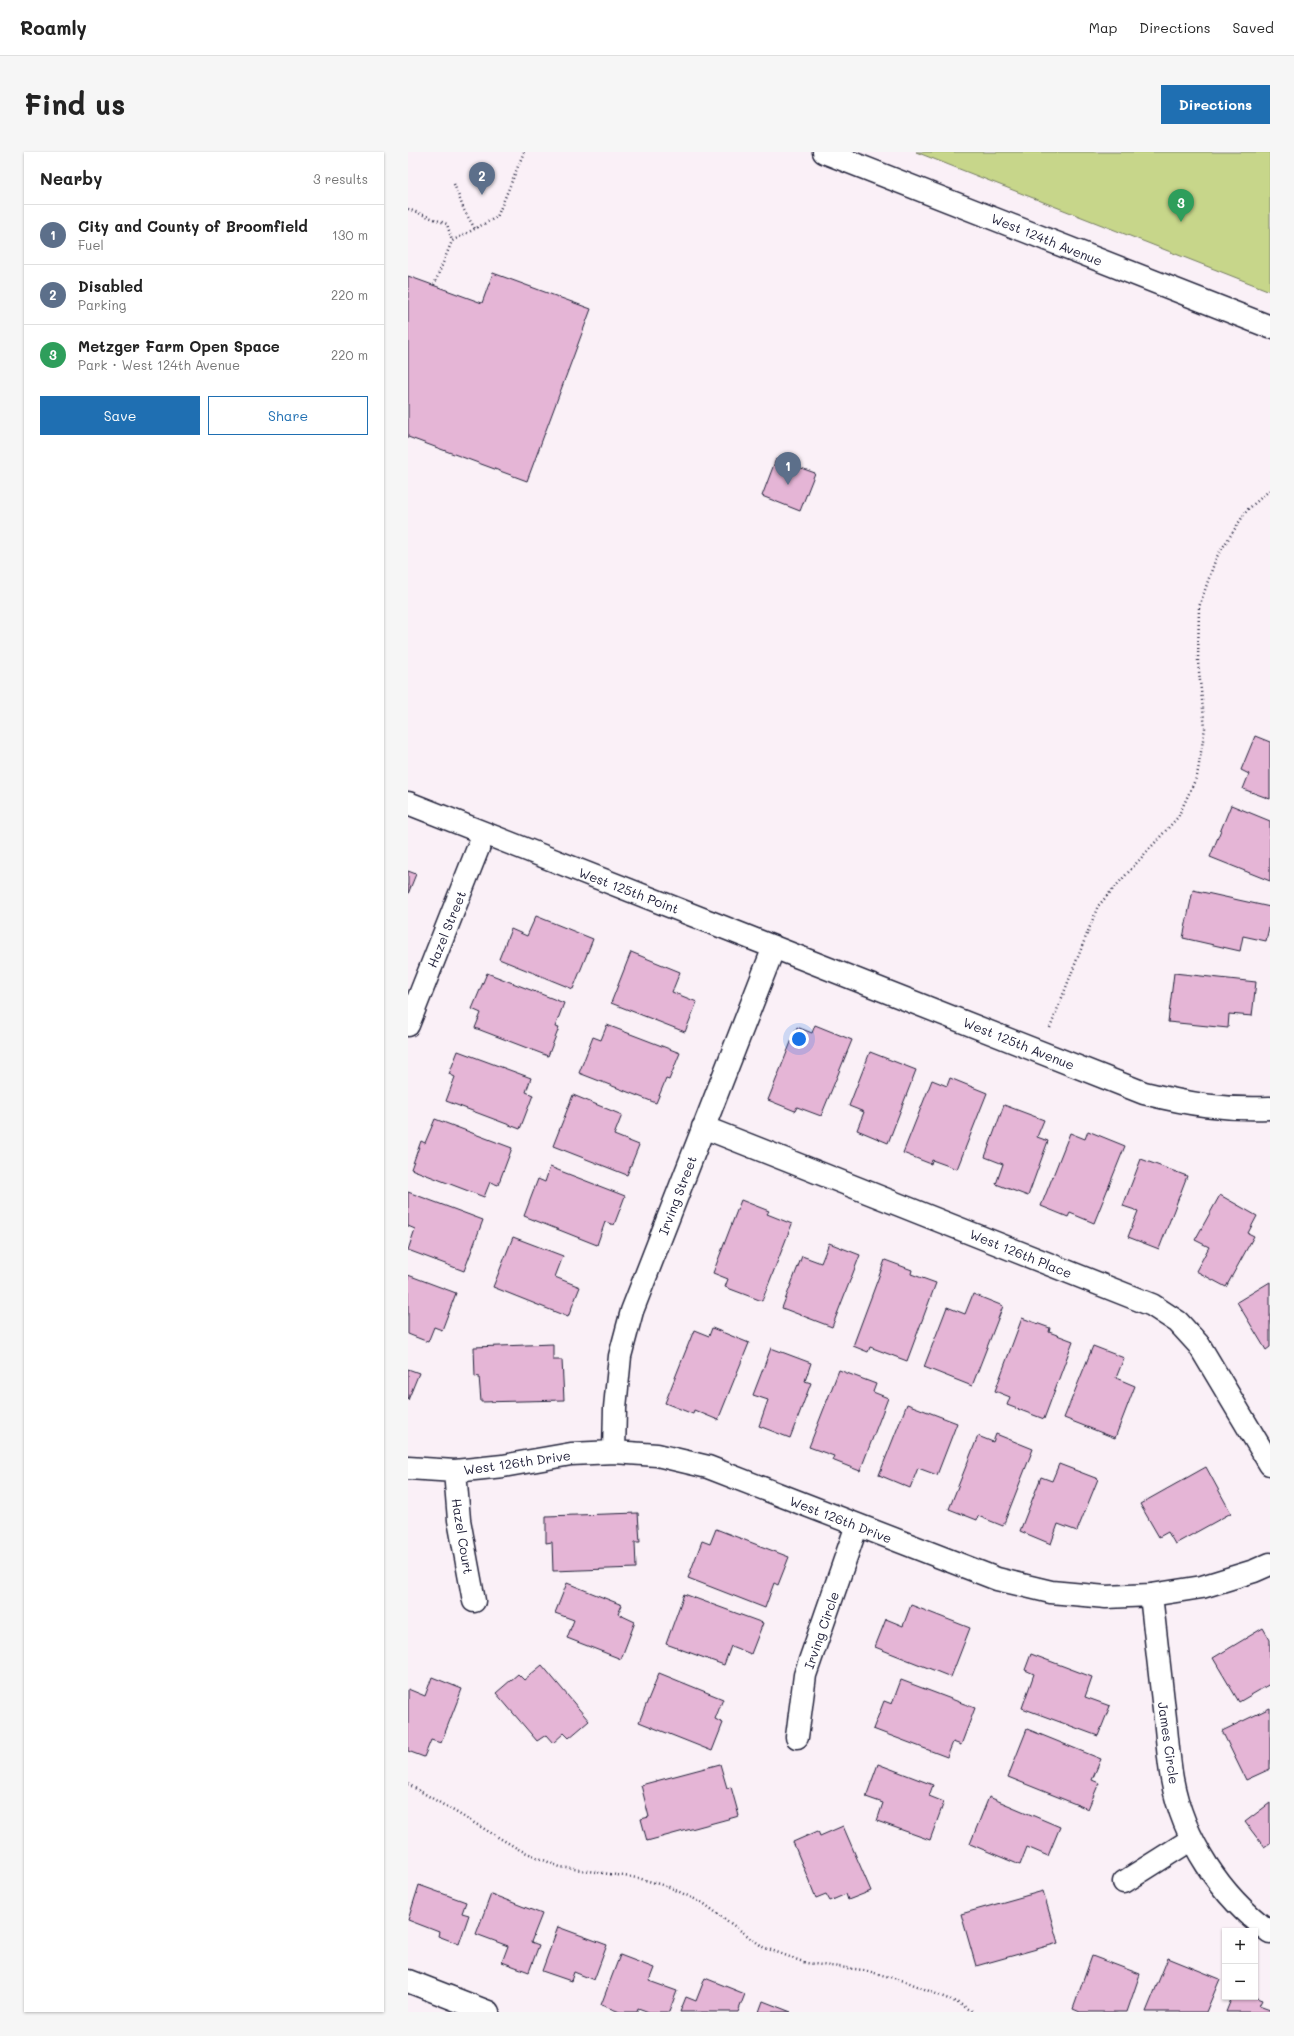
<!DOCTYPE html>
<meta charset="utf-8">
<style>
body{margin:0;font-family:Mali,sans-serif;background:#f6f6f6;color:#222}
.controls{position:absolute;right:12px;bottom:12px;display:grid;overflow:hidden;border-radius:0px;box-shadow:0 1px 3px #0004}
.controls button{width:36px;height:36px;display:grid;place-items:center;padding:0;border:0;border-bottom:1px solid #e0e0e0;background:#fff;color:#222;font:20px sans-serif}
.you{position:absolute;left:391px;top:887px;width:14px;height:14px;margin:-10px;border:3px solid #fff;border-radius:50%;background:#1a73e8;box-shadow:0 0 0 6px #1a73e833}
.badge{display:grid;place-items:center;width:26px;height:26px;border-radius:50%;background:#1f6fb2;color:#fff;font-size:13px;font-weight:700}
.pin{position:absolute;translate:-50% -33px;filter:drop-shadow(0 1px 2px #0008)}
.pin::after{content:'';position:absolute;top:21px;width:14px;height:12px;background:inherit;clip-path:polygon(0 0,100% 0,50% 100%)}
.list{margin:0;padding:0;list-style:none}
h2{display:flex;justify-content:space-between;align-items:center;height:52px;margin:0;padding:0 16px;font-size:17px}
h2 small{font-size:13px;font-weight:400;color:#767676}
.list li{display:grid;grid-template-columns:26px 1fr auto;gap:12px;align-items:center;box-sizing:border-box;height:60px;padding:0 16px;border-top:1px solid #e0e0e0}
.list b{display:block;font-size:15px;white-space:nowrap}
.list p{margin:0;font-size:13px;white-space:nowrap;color:#767676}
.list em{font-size:13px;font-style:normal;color:#767676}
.actions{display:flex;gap:8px;padding:12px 16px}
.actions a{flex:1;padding:9px 0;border:1px solid #1f6fb2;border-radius:0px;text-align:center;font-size:14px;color:#1f6fb2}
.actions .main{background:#1f6fb2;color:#fff}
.map{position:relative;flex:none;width:862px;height:1860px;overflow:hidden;border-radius:0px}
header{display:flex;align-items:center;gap:24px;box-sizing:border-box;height:56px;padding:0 20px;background:#fff;border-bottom:1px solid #e0e0e0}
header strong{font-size:19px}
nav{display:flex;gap:22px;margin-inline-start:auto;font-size:14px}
.intro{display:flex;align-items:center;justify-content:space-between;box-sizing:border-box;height:96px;padding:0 24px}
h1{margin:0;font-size:28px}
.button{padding:10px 18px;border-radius:0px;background:#1f6fb2;color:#fff;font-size:14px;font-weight:700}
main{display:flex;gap:24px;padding:0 24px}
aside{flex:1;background:#fff;border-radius:0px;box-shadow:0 1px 3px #0004}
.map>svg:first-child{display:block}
.green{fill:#c7d68a;stroke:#747c62}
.building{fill:#e5b5d6;stroke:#22223b}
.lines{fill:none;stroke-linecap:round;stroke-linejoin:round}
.street-casing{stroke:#22223b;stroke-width:25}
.path{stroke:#22223b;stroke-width:2.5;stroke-dasharray:1 3;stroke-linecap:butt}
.street{stroke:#fff;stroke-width:22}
.labels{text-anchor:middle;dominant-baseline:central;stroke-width:3.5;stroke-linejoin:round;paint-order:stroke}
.street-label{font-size:13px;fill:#22223b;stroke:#fff}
</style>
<header>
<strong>Roamly</strong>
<nav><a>Map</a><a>Directions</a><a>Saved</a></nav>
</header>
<div class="intro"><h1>Find us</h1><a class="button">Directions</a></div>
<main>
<aside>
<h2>Nearby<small>3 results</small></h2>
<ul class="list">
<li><span class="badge" style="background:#5c6f8a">1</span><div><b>City and County of Broomfield</b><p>Fuel</p></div><em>130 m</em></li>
<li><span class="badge" style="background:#5c6f8a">2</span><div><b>Disabled</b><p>Parking</p></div><em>220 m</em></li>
<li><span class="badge" style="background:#2e9e5b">3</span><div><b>Metzger Farm Open Space</b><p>Park · West 124th Avenue</p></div><em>220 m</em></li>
</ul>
<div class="actions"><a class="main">Save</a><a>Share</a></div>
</aside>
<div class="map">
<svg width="862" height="1860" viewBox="0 0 862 1860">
<rect width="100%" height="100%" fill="#faf0f7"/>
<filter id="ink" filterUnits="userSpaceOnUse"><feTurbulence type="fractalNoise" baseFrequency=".025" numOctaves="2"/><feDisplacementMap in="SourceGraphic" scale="8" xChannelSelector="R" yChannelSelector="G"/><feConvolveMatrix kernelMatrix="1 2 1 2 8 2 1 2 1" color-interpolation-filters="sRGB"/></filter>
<g filter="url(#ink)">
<path class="green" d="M508 0H862V139Z"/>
<path class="building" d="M85 121 183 157 119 329 0 285V124L74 151Z
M368 307 407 321 392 359 354 344Z
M847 584 862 590V647L835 637 841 622 833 618Z
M823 653 862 669V729L802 705Z
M0 719 8 722 0 742Z
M785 738 862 755V771L858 789 835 784 832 799 775 786Z
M128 764 185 787 165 837 91 807 103 777 119 784Z
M223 800 272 820 264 840 289 850 277 880 203 851Z
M79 821 156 851 147 875 151 876 140 904 67 876 73 861 64 857Z
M766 821 848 830 844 864 821 862 820 876 760 870Z
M199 873 272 901 261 928 258 927 248 951 171 921 185 885 193 888Z
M407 873 444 888 413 964 389 955 387 959 360 948 389 875 404 881Z
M50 899 123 926 118 940 125 943 112 977 38 949 47 925 41 922Z
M462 900 508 918 480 991 449 978 456 960 441 954Z
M542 926 579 941 549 1017 524 1008 523 1012 495 1001 524 928 539 934Z
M165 943 214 963 206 983 231 993 219 1023 145 994Z
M596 953 636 968 629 985 640 989 620 1044 588 1032 595 1012 577 1005Z
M27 967 104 996 90 1033 82 1030 76 1045 3 1017 13 989 17 991Z
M680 979 717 994 686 1071 662 1061 660 1065 633 1054 662 981 677 987Z
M733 1007 779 1024 751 1097 720 1085 730 1059 715 1054Z
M142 1015 217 1044 206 1073 197 1070 189 1093 116 1064 130 1027 137 1030Z
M0 1040 75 1068 56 1119 0 1098 7 1077 0 1074Z
M812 1043 849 1064 840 1081 846 1084 818 1135 788 1119 801 1095 787 1088Z
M333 1048 361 1059 359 1062 384 1072 354 1149 317 1135 320 1127 305 1121Z
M105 1085 155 1104 147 1125 172 1135 160 1165 85 1135Z
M421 1091 452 1103 424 1175 374 1156 394 1104 413 1111Z
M477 1108 504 1118 503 1122 528 1131 499 1209 462 1195 460 1200 445 1194Z
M0 1123 48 1141 34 1178 26 1175 20 1190 0 1182Z
M862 1130V1195L858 1198 829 1150Z
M565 1142 595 1154 564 1234 516 1215 539 1155 557 1162Z
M614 1166 642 1176 641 1180 665 1189 636 1267 599 1253 602 1245 587 1239Z
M304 1176 341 1191 310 1268 286 1258 285 1262 257 1251 286 1178 301 1184Z
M145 1192V1208H154L156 1248 73 1250 71 1224 67 1225 66 1195Z
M685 1194 716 1206 708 1226 727 1234 707 1286 656 1266Z
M363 1196 403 1211 397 1229 403 1231 382 1286 351 1274 360 1248 345 1243Z
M0 1217 11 1221 0 1248Z
M431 1218 468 1232 465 1240 480 1246 452 1319 424 1308 426 1304 401 1295Z
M499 1252 549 1271 529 1323 510 1316 502 1336 471 1323Z
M588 1282 625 1297 595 1374 570 1364 569 1368 541 1357 570 1284 585 1290Z
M651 1312 690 1327 669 1379 650 1372 643 1392 612 1379 633 1325 644 1329Z
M798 1315 823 1361 767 1392 760 1380 751 1385 732 1352Z
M230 1361 232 1390H227L228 1416 145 1419 144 1390 138 1391V1364Z
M308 1377 381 1405 370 1433 366 1431 357 1456 280 1426 294 1389 302 1392Z
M159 1431 214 1453 210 1462 227 1470 213 1507 159 1486 166 1468 147 1461Z
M276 1442 355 1471 343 1502 323 1494 316 1513 258 1492Z
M503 1453 562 1476 543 1525 467 1495 478 1467 495 1474Z
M855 1476 862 1488V1532L831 1550 805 1506Z
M623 1502 684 1525 677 1545 702 1554 690 1584 614 1556 626 1522 617 1518Z
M134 1513 181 1569 161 1586 156 1581 145 1591 138 1583 129 1589 88 1541 110 1522 116 1528Z
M251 1521 315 1547 307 1567 315 1571 304 1599 231 1570Z
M24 1525 54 1537 33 1591 23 1588 16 1605 0 1599V1537L17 1544Z
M493 1528 567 1556 553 1593 545 1590 539 1605 465 1577 476 1549 484 1552Z
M862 1556V1617L838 1628 814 1579Z
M619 1577 693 1607 684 1628 691 1631 680 1657 600 1625Z
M312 1612 319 1636 323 1635 331 1664 239 1689 233 1667 241 1665 233 1633Z
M470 1612 525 1633 521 1644 536 1650 522 1688 469 1669 475 1651 458 1645Z
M581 1645 652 1675 640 1704 619 1695 612 1713 562 1692Z
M862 1651V1691L856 1695 837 1670Z
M435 1674 463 1739 440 1748 438 1742 422 1749 418 1742 408 1746 385 1690 410 1679 412 1684Z
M11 1733 58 1750 54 1761 61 1763 51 1792 30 1784 31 1780 0 1768Z
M635 1739 650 1791 568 1814 553 1762Z
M83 1742 134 1762 123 1790 131 1793 121 1820 94 1810 100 1794 68 1782Z
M150 1775 199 1793 186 1828 166 1820 163 1829 134 1819Z
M212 1803 246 1816 241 1829 269 1839 261 1860H241L230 1856 229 1860H212L193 1853Z
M684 1804 732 1822 719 1860H672L665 1857Z
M760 1806 812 1827 798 1860H738Z
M297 1826 337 1842 330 1860H272L278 1845 288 1849Z
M824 1845H846L854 1848 851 1854 862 1858V1860H818Z
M355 1849 383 1860H351Z"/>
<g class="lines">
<g class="street-casing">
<path id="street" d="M416 0 862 175
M0 651 736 941C781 952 815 958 862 956
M0 873 76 681
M295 975 744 1153 770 1170 791 1193 862 1312
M206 1300 207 1256 212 1204 224 1159 366 795
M0 1316 47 1319 95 1314 163 1302 206 1300 249 1303 300 1315 589 1427 643 1440 698 1445 743 1443 794 1435 846 1419 862 1412
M47 1319 51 1368 66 1449
M743 1443C747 1481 752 1520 756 1558 759 1581 760 1605 764 1627 775 1687 813 1745 862 1780
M389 1585 397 1523 449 1373
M716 1730 784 1687
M0 1829 80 1860"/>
</g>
<path class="path" d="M46 32 56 58 67 77
M0 57 39 72 44 89
M26 133 44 89 89 65 116 0
M642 876 690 754 770 665 789 624 797 576 790 510 791 455 808 406 839 358 862 338
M0 1632 112 1698 152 1715 230 1726 261 1735 295 1751 355 1795 398 1811 455 1818 497 1829 550 1851 566 1860"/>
<use href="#street" class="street"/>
</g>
</g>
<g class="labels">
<g class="street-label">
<text transform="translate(639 87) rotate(22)">West 124th Avenue</text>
<text transform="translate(221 738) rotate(21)">West 125th Point</text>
<text transform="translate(38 777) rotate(-68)">Hazel Street</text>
<text transform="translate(611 891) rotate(22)">West 125th Avenue</text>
<text transform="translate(269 1043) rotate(-69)">Irving Street</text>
<text transform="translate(613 1101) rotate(22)">West 126th Place</text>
<text transform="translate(109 1310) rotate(-8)">West 126th Drive</text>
<text transform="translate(433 1367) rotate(21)">West 126th Drive</text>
<text transform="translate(55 1384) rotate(81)">Hazel Court</text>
<text transform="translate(413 1478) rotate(-71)">Irving Circle</text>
<text transform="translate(761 1591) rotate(82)">James Circle</text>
</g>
</g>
</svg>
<div class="controls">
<button>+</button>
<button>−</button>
</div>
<div class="you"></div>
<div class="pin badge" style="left:380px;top:333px;background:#5c6f8a">1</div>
<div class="pin badge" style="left:74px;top:43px;background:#5c6f8a">2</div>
<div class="pin badge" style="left:773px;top:70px;background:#2e9e5b">3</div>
</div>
</main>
